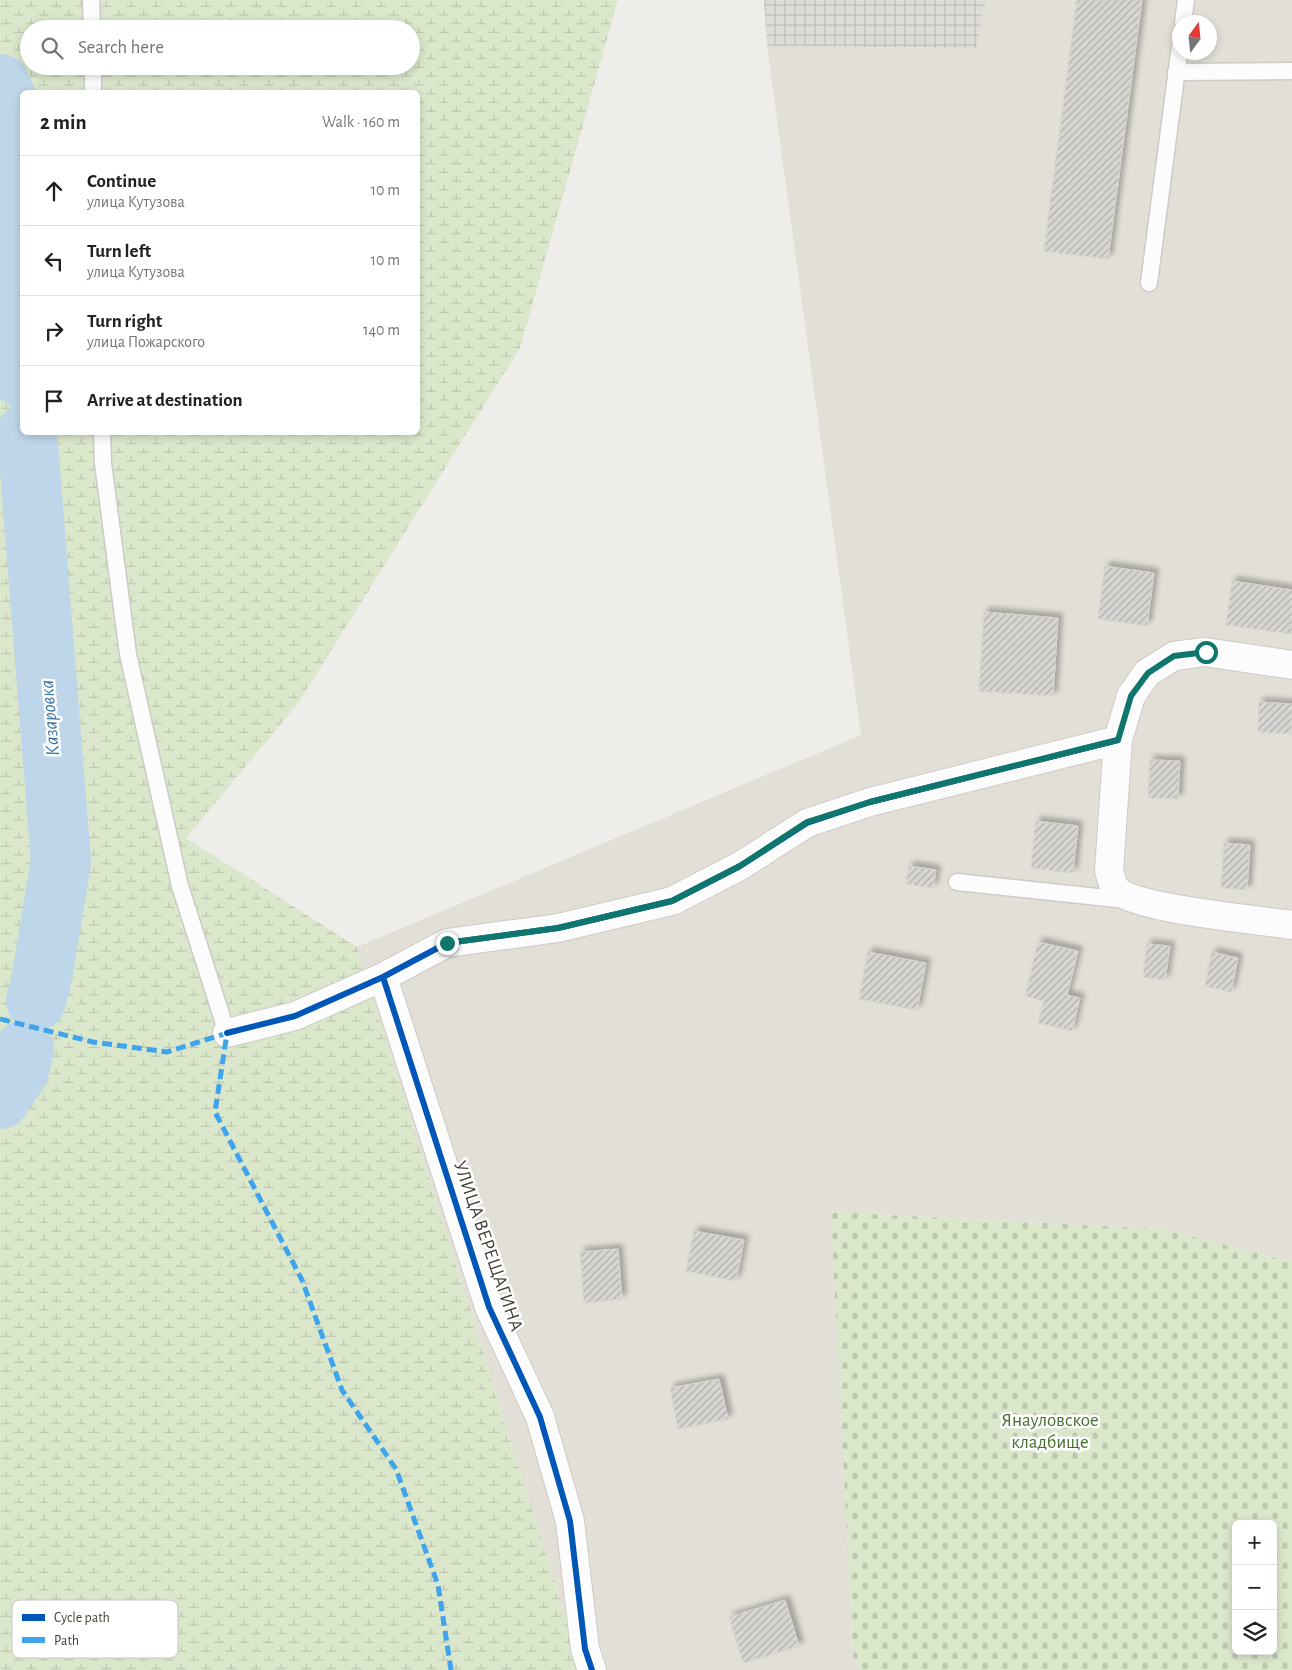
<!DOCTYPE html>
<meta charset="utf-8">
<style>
body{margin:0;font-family:"Alegreya Sans",sans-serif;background:#f6f6f6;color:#202124}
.controls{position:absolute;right:15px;bottom:15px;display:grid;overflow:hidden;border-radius:8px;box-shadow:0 2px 8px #0003}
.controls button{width:45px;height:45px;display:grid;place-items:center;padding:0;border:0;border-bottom:1px solid #e0e0e0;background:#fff;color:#202124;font:25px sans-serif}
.compass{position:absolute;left:1172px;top:15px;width:45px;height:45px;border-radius:50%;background:#fff;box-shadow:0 2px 8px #0003;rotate:15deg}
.stop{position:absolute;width:15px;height:15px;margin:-11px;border:4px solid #0f766e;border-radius:50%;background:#fff}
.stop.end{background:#0f766e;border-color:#fff;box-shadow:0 1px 5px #0008}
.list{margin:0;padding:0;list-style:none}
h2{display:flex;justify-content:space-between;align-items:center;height:65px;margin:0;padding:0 20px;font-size:21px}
h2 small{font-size:16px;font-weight:400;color:#757577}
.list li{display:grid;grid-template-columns:32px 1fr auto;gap:15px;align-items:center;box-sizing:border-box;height:70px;padding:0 20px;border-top:1px solid #e0e0e0}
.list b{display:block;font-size:19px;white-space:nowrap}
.list p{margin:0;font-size:16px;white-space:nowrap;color:#757577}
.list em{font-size:16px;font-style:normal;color:#757577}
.icon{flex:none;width:28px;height:28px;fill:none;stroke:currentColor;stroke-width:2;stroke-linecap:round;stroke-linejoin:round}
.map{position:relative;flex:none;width:1292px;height:1670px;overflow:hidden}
.search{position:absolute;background:#fff;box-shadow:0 2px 8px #0003;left:20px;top:20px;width:400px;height:55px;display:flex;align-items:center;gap:12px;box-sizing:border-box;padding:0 18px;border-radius:28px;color:#757577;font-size:19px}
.panel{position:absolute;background:#fff;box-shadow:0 2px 8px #0003;left:20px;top:90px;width:400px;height:345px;border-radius:8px}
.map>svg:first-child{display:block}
.residential{fill:#e2dfd7;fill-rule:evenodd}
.industrial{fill:url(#industrial-grid)}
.wetland{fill:url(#wetland-marsh);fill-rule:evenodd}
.cemetery{fill:url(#cemetery-stones);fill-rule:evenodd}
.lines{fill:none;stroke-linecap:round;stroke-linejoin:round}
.river{stroke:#bdd6e9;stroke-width:60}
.building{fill:url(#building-hatch);stroke:#d6d4cf;filter:url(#shadow)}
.lane-casing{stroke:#cccbc7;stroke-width:19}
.street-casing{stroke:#cccbc7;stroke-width:30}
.lane{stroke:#fcfcfc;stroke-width:16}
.street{stroke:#fcfcfc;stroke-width:28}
.quiet{stroke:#3fa4eb;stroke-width:5;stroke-dasharray:10 5;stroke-linecap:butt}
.cycleway-casing{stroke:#fff;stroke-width:9}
.cycleway{stroke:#0057b8;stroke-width:6}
.route{stroke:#0f766e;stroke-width:6}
.labels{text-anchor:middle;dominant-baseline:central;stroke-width:5;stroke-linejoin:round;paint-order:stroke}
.street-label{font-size:19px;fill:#443f36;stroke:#fff}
.park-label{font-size:19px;fill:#46702f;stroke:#fff}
.water-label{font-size:20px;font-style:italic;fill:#3a74a5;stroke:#fff}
.key{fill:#fff;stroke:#c7c5c3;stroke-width:1}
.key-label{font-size:14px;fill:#443f36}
</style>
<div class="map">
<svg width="1292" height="1670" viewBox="0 0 1292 1670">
<defs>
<pattern id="industrial-grid" width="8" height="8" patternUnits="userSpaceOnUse" patternTransform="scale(1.25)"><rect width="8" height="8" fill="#dedcd7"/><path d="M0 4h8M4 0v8" fill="none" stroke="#c0beb9"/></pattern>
<pattern id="wetland-marsh" width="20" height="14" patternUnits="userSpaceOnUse" patternTransform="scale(1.25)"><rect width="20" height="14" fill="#dbe7cb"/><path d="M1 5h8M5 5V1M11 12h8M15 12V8" fill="none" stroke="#bdc7af"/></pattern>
<pattern id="cemetery-stones" width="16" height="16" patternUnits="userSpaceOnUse" patternTransform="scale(1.25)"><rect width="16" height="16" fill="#dbe7cb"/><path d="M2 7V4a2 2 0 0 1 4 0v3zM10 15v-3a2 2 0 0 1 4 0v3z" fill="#bdc7af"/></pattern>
<pattern id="building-hatch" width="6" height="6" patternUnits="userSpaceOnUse" patternTransform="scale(1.25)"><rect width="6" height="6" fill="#d8d6d2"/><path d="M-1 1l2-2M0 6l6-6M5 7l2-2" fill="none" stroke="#b1afab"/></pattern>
<filter id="shadow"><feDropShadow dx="4.5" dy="-4.5" stdDeviation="2.5" flood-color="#0004"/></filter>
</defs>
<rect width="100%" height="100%" fill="#eeede9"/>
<path class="residential" d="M985 0H1292V1262L1161 1229 832 1212 853 1655 860 1670H582L357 947 861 735 767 46 977 48ZM1180 22H1210V52H1180Z"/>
<path class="industrial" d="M764 0H985L977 48 767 46Z"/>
<path class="wetland" d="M0 0H618L520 348 299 702 186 838 357 947 582 1670H0ZM29 29H411V66H29ZM22 92H418V432H22Z"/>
<path class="cemetery" d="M831 1212 1161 1229 1292 1262V1670H860L853 1655ZM1236 1524H1273V1651H1236Z"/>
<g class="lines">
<path class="river" d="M0 84 5 95 13 255 22 378
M27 432 61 862 42 976 36 1001
M0 1099 19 1071 24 1050"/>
</g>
<path class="building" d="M1077 0H1142L1108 259 1044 251Z
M1105 566 1154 573 1147 626 1098 619Z
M1232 581 1292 590V634L1226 625Z
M984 612 1058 618 1053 696 979 691Z
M1259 702 1292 704 1291 734 1258 732Z
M1150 760 1180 761 1178 799 1148 798Z
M1036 821 1078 826 1073 873 1031 868Z
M1224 843 1250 845 1247 890 1221 888Z
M909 866 936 870 933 888 906 884Z
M1038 942 1078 951 1067 995 1080 998 1072 1031 1038 1023 1044 1001 1025 996Z
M1147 944 1170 946 1165 980 1143 977Z
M868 952 926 963 917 1010 859 999Z
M1212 952 1238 958 1231 992 1205 986Z
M694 1231 744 1240 736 1281 686 1271Z
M618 1249 622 1299 584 1303 580 1252Z
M719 1379 728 1419 678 1429 670 1388Z
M785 1600 799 1646 743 1663 729 1617Z"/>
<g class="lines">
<g class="lane-casing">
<path id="lane" d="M91 0 92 29
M1183 22 1186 0
M93 66V92
M1176 72 1292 71
M1149 283 1180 46
M102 432 103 463 128 654 180 886 227 1033
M957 882 1126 900"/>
</g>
<g class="street-casing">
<path id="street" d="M1292 665 1205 652 1174 656 1147 673 1131 696 1118 740 1109 871C1111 876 1112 885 1116 889 1133 909 1261 920 1292 925
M383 977 489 1307 540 1417 570 1521 585 1649 592 1670
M227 1033 295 1016 383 977 447 943 558 928 672 901 740 866 807 823 870 802 1118 740"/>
</g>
<use href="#lane" class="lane"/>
<use href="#street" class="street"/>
<path class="quiet" d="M0 1019 93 1042 167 1052 227 1033 215 1112 302 1280 342 1390 396 1469 438 1585 451 1670"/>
<g class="cycleway-casing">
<path id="cycleway" d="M383 977 489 1307 540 1417 570 1521 585 1649 592 1670
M227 1033 295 1016 383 977 447 943 558 928 672 901 740 866 807 823 870 802 1118 740"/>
</g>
<use href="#cycleway" class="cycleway"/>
</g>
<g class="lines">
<path class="route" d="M447 943 558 928 672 901 740 866 807 822 870 802 1118 740 1131 696 1148 673 1174 656 1206 652"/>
</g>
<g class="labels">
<g class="street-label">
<text transform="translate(488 1246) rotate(71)">УЛИЦА ВЕРЕЩАГИНА</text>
</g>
<g class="park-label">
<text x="1050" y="1420">Янауловское<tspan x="1050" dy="22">кладбище</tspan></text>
</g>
<g class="water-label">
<text transform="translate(50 718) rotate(-95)">Казаровка</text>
</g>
</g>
<rect x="12" y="1600" width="166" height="58" rx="8" class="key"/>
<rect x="22" y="1614" width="23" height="7" fill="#0057b8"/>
<rect x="22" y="1637" width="23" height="6" fill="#3fa4eb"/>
<g class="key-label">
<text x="54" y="1622">Cycle path</text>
<text x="54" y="1645">Path</text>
</g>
</svg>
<div class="controls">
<button>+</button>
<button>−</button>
<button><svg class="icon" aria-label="layers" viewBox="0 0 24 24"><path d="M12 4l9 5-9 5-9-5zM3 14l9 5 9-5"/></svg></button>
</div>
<svg class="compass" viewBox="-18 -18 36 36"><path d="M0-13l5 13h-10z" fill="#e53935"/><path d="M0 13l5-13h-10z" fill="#757577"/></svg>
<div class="stop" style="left:1206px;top:652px"></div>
<div class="stop end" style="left:447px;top:943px"></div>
<div class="search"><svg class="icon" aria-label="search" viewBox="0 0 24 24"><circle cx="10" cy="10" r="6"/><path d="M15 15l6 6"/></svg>Search here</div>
<section class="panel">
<h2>2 min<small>Walk · 160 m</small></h2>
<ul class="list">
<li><svg class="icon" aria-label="ahead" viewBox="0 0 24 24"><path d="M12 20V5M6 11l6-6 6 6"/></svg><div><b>Continue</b><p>улица Кутузова</p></div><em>10 m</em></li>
<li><svg class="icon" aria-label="left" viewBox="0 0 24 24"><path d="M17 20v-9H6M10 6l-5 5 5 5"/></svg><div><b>Turn left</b><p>улица Кутузова</p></div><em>10 m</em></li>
<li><svg class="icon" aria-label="right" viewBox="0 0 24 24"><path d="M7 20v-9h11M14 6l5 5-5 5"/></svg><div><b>Turn right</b><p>улица Пожарского</p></div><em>140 m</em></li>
<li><svg class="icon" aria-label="arrive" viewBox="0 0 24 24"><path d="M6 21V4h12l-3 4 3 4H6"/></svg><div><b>Arrive at destination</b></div></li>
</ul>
</section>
</div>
